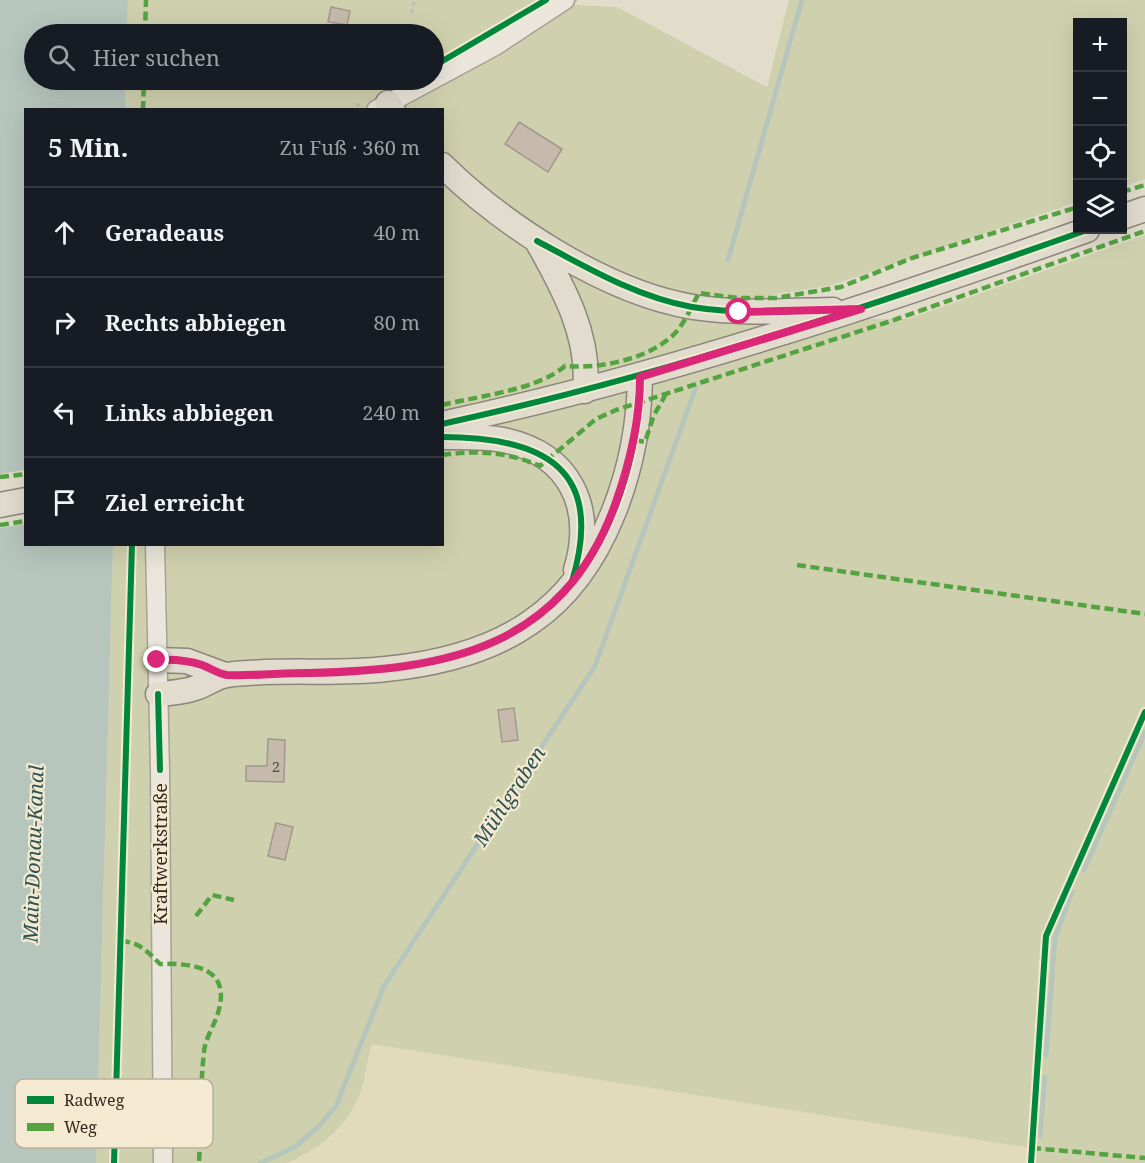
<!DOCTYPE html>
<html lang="de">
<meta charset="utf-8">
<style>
body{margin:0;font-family:"Noto Serif",serif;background:#242831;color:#f1f3f6}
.controls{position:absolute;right:18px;top:18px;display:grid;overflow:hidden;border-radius:0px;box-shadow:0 6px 24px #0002}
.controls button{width:54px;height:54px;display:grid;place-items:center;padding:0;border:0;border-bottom:2px solid #363941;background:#171b24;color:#f1f3f6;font:30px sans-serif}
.stop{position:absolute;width:18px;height:18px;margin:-14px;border:4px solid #db2777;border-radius:50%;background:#fff}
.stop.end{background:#db2777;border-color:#fff;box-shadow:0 2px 6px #0008}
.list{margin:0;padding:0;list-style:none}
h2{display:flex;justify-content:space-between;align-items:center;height:78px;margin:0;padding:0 24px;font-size:26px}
h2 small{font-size:20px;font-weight:400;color:#9ea1a6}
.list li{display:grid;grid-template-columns:39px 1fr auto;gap:18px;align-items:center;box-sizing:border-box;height:90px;padding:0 24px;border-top:2px solid #363941}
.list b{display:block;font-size:22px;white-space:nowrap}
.list em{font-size:20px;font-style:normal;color:#9ea1a6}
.icon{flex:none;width:33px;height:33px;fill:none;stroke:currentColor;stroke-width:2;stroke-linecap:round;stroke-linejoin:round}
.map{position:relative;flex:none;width:1145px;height:1163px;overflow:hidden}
.search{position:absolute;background:#171b24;box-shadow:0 6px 24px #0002;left:24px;top:24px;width:420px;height:66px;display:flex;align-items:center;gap:15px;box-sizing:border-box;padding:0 21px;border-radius:33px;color:#9ea1a6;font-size:22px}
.panel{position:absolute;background:#171b24;box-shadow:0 6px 24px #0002;left:24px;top:108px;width:420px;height:438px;border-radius:0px}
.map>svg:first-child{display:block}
.farmland{fill:#e1dbbc}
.green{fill:#cfd1ae}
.water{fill:#b7c6bd}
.pier{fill:#e2dccb}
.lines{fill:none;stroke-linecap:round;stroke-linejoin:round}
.stream{stroke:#b7c6bd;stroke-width:5}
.building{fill:#c5baac;stroke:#a2988b;stroke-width:1.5}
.minor-casing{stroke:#a7a194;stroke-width:21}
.major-casing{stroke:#8c867b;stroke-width:27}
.path{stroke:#c2bdb3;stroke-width:3;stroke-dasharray:4.5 3;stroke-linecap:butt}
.minor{stroke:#eae6dc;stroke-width:18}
.major{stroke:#e1dcce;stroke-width:24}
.quiet{stroke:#53a341;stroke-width:4.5;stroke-dasharray:9 4.5;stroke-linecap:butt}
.cycleway-casing{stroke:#f3ead1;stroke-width:10}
.cycleway{stroke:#00873e;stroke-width:6}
.route{stroke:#db2777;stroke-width:8}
.labels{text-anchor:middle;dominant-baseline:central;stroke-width:4.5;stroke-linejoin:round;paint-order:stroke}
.number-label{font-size:15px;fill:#584d42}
.street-label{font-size:18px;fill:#34291e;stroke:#f3ead1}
.water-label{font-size:20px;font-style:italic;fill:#2e5352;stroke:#f3ead1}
.key{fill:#f3ead1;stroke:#bab09b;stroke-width:1.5}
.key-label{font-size:16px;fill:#34291e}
</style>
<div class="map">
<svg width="1145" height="1163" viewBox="0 0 1145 1163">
<rect width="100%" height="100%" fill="#e2dccb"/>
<path class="farmland" d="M372 1044 1032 1148 1031 1163H287L306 1155 334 1135 357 1102Z"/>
<path class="green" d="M128 0H579L574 5 617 7 767 87 789 0H1145V179L1123 187 1122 22H1078L1077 202 832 285 771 295 769 318 908 319 1145 235V1163H1031V1148L372 1044C366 1062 365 1086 356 1103 341 1132 316 1151 287 1163H96L113 545 442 544V110L125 109 126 80H434V34H127Z"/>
<path class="water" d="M0 0H128L127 34H34V80H126L125 109 26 110V544L113 545 96 1163H0Z"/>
<path class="pier" d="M25 470V524L0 528V474Z"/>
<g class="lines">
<path class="stream" d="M728 260 802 0
M1084 870 1145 732
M1046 1055 1055 938 1072 892
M1040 1136 1045 1077
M260 1163 295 1147 319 1126 336 1106 384 986 595 666 696 387"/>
</g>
<path class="building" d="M331 7 350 11 347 25 328 22Z
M519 122 562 149 548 172 505 144Z
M514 708 518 740 502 742 498 710Z
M268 739 285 740 284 782 246 781V766H267Z
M276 823 293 827 285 860 268 856Z"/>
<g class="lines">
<g class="minor-casing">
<path id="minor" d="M376 110 495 46 565 0
M155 544 160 770 163 1163"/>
</g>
<g class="major-casing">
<path id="major" d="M388 103 393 110
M442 165C503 225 607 293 693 307 739 314 786 311 833 310
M1122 217 1145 209
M537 241C563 287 591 337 585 391
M442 424C663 376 875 305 1087 230
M442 437C463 437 483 436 503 440 570 454 595 507 576 570
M0 505 26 500
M157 660 187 661 225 675
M158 694C171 693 186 692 198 687 207 684 217 676 227 675 279 668 333 675 386 669 436 664 490 651 531 622 606 571 639 464 640 377"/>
</g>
<path class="path" d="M411 13 415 0
M350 110 360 104"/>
<use href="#minor" class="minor"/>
<use href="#major" class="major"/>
<path class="quiet" d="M145 34 146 0
M143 110 144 80
M1122 192 1145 185
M442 405C479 396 537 390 565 366 598 369 645 360 671 337 684 326 691 307 699 293L738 298H776L841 287 912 258 1078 207
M635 440 645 442 654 415 666 394
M442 455C477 450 508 452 540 466L596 419 616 410 888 322 1145 231
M0 477 26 474
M0 525 26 521
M797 565 1145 614
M196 916 212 895 234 900
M121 941C139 942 147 951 160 964 193 963 232 967 218 1013 214 1026 205 1039 204 1052 200 1088 201 1126 199 1163
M1032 1148 1145 1158"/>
<g class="cycleway-casing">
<path id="cycleway" d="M434 66 546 0
M537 241C586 267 636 297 692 307 742 315 793 311 843 309
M442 424C663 376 875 305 1087 230
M442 437C544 437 606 469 572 581
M578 574C620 520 639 445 640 377
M158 694 160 770
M114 1163 132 544
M1031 1163 1046 936 1145 712"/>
</g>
<use href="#cycleway" class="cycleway"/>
</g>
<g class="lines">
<path class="route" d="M157 660C173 659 187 660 202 665 210 668 219 674 227 675 254 676 282 673 309 673 446 670 562 649 615 505 630 463 640 422 640 377L861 309 739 312"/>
</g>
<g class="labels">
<g class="number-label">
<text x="276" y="766">2</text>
</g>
<g class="street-label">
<text transform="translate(160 854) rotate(-90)">Kraftwerkstraße</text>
</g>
<g class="water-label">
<text transform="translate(509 796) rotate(-57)">Mühlgraben</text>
<text transform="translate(33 854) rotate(-88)">Main-Donau-Kanal</text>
</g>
</g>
<rect x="15" y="1079" width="198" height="69" rx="9" class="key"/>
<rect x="27" y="1096" width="27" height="8" fill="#00873e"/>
<rect x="27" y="1123" width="27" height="8" fill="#53a341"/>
<g class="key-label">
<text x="64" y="1106">Radweg</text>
<text x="64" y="1133">Weg</text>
</g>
</svg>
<div class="controls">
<button>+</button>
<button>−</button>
<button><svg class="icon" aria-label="locate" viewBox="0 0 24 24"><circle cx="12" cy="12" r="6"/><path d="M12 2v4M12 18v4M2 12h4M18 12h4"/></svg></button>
<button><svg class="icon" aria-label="layers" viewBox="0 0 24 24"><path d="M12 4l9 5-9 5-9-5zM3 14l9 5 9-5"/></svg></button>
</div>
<div class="stop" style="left:739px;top:312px"></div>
<div class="stop end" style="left:157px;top:660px"></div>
<div class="search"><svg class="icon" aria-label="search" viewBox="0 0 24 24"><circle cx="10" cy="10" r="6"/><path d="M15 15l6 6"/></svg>Hier suchen</div>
<section class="panel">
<h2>5 Min.<small>Zu Fuß · 360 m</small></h2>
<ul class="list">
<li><svg class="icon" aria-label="ahead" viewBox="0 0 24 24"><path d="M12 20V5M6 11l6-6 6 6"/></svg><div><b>Geradeaus</b></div><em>40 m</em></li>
<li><svg class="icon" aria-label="right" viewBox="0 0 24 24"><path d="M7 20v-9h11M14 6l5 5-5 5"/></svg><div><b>Rechts abbiegen</b></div><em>80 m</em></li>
<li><svg class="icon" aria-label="left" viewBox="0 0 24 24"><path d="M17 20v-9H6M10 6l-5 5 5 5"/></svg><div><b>Links abbiegen</b></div><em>240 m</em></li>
<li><svg class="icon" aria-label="arrive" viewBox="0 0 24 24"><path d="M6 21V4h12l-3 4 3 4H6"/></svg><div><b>Ziel erreicht</b></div></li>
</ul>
</section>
</div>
